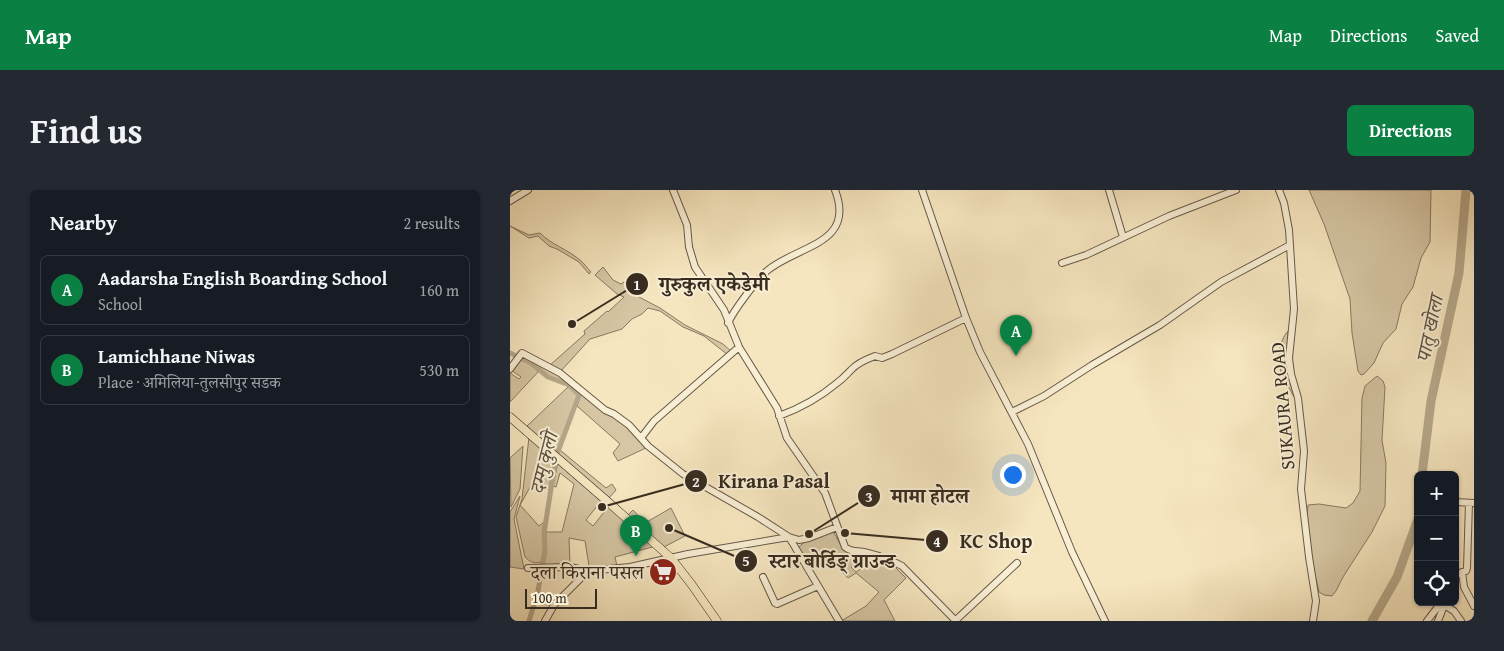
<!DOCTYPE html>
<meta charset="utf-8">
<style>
body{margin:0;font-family:"Gentium Book Plus","Noto Serif Devanagari",serif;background:#242831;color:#f1f3f6}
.controls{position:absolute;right:15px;bottom:15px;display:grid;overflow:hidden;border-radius:8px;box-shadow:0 1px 4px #0004}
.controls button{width:45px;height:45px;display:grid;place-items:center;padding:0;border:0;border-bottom:1px solid #363941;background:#171b24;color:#f1f3f6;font:25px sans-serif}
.scale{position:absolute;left:15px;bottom:12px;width:72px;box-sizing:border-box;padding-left:5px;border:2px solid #372c20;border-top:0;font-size:14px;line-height:18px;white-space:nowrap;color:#372c20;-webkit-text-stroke:4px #f9efd5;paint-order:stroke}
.you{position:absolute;left:502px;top:284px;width:18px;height:18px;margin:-12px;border:4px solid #fff;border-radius:50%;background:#1a73e8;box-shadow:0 0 0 8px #1a73e833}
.badge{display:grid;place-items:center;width:32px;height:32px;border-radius:50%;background:#0b8043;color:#fff;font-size:16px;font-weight:700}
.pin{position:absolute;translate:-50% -41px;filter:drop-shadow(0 1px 2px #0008)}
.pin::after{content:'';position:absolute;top:26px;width:18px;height:15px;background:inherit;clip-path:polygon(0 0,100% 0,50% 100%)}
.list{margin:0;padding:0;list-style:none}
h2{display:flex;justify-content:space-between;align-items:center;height:65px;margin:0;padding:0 20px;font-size:21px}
h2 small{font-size:16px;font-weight:400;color:#9ea1a6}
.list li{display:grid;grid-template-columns:32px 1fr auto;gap:15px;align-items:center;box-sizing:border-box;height:70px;margin:0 10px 10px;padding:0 10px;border:1px solid #363941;border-radius:8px}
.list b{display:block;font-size:19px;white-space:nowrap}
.list p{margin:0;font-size:16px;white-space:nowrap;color:#9ea1a6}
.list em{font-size:16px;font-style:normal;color:#9ea1a6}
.icon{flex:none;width:28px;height:28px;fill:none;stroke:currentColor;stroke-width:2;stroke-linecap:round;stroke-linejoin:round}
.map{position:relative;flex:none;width:964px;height:431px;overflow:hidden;border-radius:8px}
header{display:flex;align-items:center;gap:30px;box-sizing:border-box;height:70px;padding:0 25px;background:#0b8043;color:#fff}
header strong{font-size:24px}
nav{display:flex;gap:28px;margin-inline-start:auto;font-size:18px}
.intro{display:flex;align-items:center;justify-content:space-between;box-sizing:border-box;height:120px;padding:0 30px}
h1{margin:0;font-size:35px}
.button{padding:12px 22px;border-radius:8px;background:#0b8043;color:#fff;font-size:18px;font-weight:700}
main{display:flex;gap:30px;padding:0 30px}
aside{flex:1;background:#171b24;border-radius:8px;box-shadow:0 1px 4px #0004}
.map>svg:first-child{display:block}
.green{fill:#d6c6a4;stroke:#867962}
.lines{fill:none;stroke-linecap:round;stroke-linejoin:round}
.canal{stroke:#b5a789;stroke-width:5}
.river{stroke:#b5a789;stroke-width:9}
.minor-casing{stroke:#675a48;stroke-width:8}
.major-casing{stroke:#372c20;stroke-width:9}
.minor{stroke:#f9efd5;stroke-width:6}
.major{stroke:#f6e6bf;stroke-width:8}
.labels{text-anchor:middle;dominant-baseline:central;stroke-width:4;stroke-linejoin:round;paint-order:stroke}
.street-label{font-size:19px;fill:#372c20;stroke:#f9efd5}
.poi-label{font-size:19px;fill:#372c20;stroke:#f9efd5;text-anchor:end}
.water-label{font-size:20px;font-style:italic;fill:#5d5140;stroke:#f9efd5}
.leader{fill:none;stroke:#372c20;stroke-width:2}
.callout-dot{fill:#372c20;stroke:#f9efd5;stroke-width:2}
.mark-label{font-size:15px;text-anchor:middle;font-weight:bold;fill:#fff}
.callout-label{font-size:20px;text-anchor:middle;font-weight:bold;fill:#372c20;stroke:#f9efd5;stroke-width:4;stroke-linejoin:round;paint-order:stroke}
</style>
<header>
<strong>Map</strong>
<nav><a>Map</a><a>Directions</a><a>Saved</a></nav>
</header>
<div class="intro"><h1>Find us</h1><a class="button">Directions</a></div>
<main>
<aside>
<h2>Nearby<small>2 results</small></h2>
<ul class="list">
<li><span class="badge">A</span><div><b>Aadarsha English Boarding School</b><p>School</p></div><em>160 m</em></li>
<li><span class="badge">B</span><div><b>Lamichhane Niwas</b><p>Place · अमिलिया-तुलसीपुर सडक</p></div><em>530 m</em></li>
</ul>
</aside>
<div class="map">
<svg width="964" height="431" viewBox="0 0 964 431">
<rect width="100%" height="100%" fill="#f6e6bf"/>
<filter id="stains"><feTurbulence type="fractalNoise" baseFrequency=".004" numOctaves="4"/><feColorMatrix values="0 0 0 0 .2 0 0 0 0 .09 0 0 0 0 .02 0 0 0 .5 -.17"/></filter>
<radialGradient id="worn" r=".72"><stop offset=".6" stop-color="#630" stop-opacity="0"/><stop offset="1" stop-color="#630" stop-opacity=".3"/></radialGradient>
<path class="green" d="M799 0H921L920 52 911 68 903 97 892 114 886 139 873 153 864 173 854 184 851 185 848 181 842 143 840 109 814 34Z
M0 36 19 45 30 43C42 55 57 59 70 70 74 73 77 78 81 82L79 84 69 72 47 59 39 56 28 46 19 48Z
M93 77 103 90 111 94 114 92 129 107 150 118 175 135 213 154 222 162 218 165 194 146 173 137 150 121 138 118 132 124 122 129 112 139 80 149 50 182 39 176 75 144 74 141 97 121 98 122 114 107 107 104 85 85Z
M778 141 777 167 784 207C781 200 775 193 772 186 767 171 768 152 778 141Z
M13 165 49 184 119 237 136 258 108 271 103 263 110 254 67 216 71 205C60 191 47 192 33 183 25 177 21 172 11 167Z
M10 168 20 174 28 182 0 212V183L9 189 11 187 1 180Z
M867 186 873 191 875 197 872 250 876 273 875 316 862 342 833 387 826 401 822 406 814 405 809 402C803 375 794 343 798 315L809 314 836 318 843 313 850 301 852 208 855 196Z
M59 196 69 205 46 263 16 237Z
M19 247 44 269 39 300 23 292 10 315 29 336 34 332C30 346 37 358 31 372 24 374 20 372 15 367L6 327 12 309Z
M13 256 10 299 1 317 0 268Z
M50 260 96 298 102 294 106 300 99 308 48 265Z
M48 272 92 310 76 330 83 336 99 316 146 356 105 367 107 376 83 378 79 376 75 351 59 348 60 374 32 376 36 359V342H52L64 294 50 283 46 297 43 296Z
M10 306 4 329 14 379 0 377V322Z
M161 318 175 346 154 357 118 325 123 320 135 333Z
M322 342 324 343 334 361 346 366H355L341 377 346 382 362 371 383 375 396 388 374 410 385 431H331L356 416 369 402 346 383 338 388 313 363 296 373 288 358C295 349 311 346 322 342Z"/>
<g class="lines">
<path class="canal" d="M0 163 21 173 38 187 59 195 69 205 46 267 34 343 35 361 28 401 19 431"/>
<path class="river" d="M912 285 921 211 949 83 956 0
M862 431 887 387 908 329"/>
<g class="minor-casing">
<path id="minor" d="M163 0 177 35 179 57 185 77 214 120 229 157 267 218 277 248 315 303 335 357C342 363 350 360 358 363 370 366 381 370 392 376L446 431
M412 0 456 128 470 162 518 254 562 362 595 431
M599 0 613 47
M769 0 774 13 779 40 784 119 779 168 781 184 788 208 794 261 791 299 799 367 806 411 803 431
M0 11 18 0
M552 73 576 65 659 26 726 0
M218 133C224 120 247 89 258 80 289 55 346 54 325 0
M0 179 12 163 50 183 95 220 104 224 119 235 138 256 173 284 248 327 279 347 329 431
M502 222 534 206 582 175 650 135 711 92 780 55
M269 226C291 218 309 208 327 193 334 188 336 185 341 180 347 173 357 169 365 166L372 168 382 164 456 128
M131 248 144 231 229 157
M945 312 964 313
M18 378 60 377 78 381
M952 382 954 397 964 416
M945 385 956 381 957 378 959 313
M253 387 265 413 267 414 308 396
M446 430 507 373
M35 431 44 415 78 381 120 377 178 364 279 347 289 350 299 348 327 337
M917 431 927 418 934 415 944 421 951 431
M928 431 935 413"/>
</g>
<g class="major-casing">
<path id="major" d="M0 227 97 311 161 368 182 395 207 431"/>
</g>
<use href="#minor" class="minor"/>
<use href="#major" class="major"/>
</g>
<defs>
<g id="supermarket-disc" transform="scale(1.4375)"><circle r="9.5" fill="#8f2418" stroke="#f9efd5"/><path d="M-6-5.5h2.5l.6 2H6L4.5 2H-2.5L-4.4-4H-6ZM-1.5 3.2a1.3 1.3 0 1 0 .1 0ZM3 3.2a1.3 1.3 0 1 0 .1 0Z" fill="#fff"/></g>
</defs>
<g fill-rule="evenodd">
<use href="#supermarket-disc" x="153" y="382"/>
</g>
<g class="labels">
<g class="street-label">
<text transform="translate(772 216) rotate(-95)">SUKAURA ROAD</text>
</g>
<g class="poi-label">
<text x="134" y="382">दला किराना पसल</text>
</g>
<g class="water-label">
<text transform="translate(919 139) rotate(-78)">पातु खोला</text>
<text transform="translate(33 273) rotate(-76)">दम्मु कुलो</text>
</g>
</g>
<path class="leader" d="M62 134L127 94M92 317L186 291M299 344L359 306M335 343L427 351M159 338L236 371"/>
<g class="callout-dot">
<circle cx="62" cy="134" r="5"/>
<circle cx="92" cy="317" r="5"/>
<circle cx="299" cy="344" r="5"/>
<circle cx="335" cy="343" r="5"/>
<circle cx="159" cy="338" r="5"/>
<circle cx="127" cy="94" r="12"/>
<circle cx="186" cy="291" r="12"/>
<circle cx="359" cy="306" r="12"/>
<circle cx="427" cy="351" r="12"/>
<circle cx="236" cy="371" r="12"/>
</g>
<g class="mark-label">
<text x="127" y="100">1</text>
<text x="186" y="297">2</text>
<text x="359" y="312">3</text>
<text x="427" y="357">4</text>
<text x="236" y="376">5</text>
</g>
<g class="callout-label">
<text x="204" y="101">गुरुकुल एकेडेमी</text>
<text x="264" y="298">Kirana Pasal</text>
<text x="420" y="313">मामा होटल</text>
<text x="486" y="358">KC Shop</text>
<text x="322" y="378">स्टार बोर्डिङ् ग्राउन्ड</text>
</g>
<rect width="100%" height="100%" filter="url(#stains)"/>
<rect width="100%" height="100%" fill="url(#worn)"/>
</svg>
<div class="controls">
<button>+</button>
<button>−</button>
<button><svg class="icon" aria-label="locate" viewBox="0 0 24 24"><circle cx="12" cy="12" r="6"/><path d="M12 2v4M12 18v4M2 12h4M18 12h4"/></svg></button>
</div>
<div class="scale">100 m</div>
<div class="you"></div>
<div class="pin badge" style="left:506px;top:166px">A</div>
<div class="pin badge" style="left:126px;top:366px">B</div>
</div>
</main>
